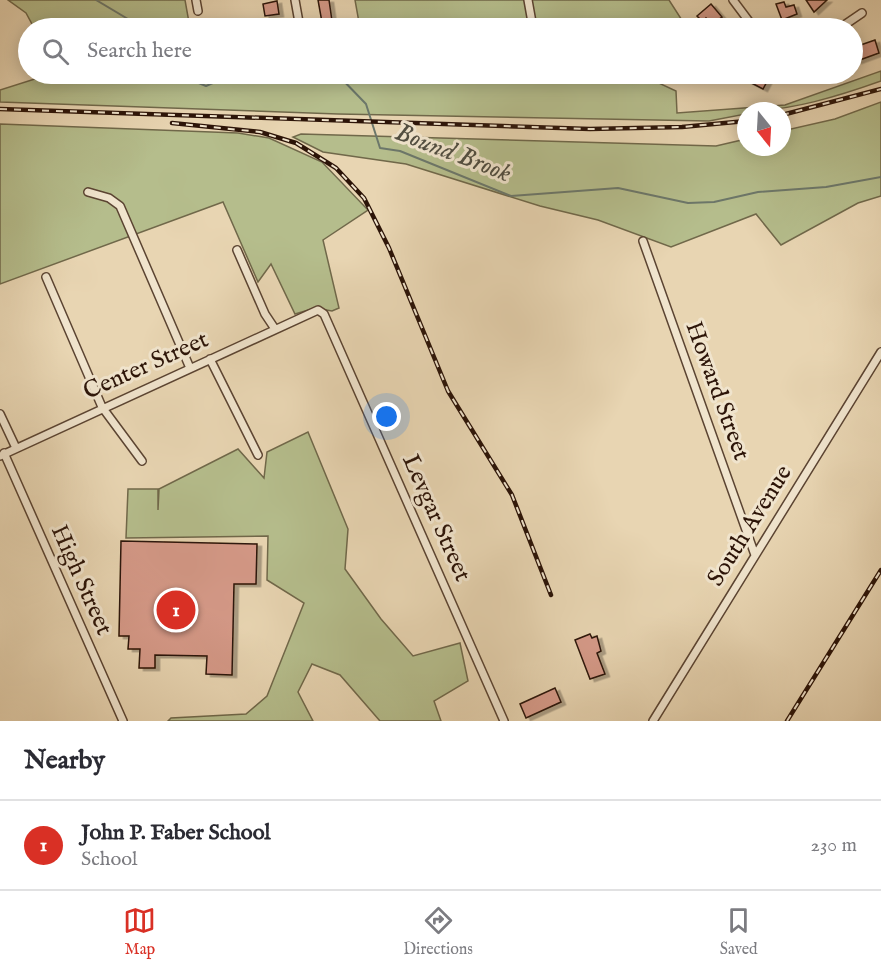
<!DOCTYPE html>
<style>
body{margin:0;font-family:"IM FELL English",serif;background:#f7f7f7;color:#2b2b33}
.compass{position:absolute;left:737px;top:102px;width:54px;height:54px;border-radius:50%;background:#fff;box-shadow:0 3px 15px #0003;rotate:162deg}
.you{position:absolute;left:387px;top:417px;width:21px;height:21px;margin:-15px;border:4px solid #fff;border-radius:50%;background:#1a73e8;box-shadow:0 0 0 9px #1a73e833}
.badge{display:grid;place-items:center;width:39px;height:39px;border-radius:50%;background:#d93025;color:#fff;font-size:20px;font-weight:700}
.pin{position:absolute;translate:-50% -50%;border:3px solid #fff;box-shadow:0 2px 6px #0006}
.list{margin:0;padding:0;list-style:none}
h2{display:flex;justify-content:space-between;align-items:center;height:78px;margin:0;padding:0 24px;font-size:26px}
h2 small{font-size:20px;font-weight:400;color:#7c7c81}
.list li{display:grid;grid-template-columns:39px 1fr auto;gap:18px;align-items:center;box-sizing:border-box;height:90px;padding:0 24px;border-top:2px solid #e1e1e2}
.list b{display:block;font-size:22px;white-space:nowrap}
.list p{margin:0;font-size:20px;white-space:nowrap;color:#7c7c81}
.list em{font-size:20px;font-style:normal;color:#7c7c81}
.icon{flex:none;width:33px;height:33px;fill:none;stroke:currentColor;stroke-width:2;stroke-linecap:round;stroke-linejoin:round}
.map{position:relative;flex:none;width:881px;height:721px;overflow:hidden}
.search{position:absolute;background:#fff;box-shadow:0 3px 15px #0003;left:18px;right:18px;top:18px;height:66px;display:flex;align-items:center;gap:15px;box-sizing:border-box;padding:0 21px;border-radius:33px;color:#7c7c81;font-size:22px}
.sheet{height:168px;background:#fff}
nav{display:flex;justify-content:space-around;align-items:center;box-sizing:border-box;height:84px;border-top:2px solid #e1e1e2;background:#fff;font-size:16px;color:#7c7c81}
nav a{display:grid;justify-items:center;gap:3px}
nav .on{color:#d93025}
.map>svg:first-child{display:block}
.green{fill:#b5bd8c;stroke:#70684a;stroke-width:1.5}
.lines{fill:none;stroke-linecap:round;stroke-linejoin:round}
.stream{stroke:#6c776a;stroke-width:2}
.building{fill:#d69a89;stroke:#2c1408;stroke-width:1.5;filter:url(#shadow)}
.street-casing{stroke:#5b4432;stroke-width:10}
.street{stroke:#f0e4cd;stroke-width:7}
.rail-casing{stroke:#2c1408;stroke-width:4.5}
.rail{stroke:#f0e4cd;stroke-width:2;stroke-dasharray:7;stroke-linecap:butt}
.labels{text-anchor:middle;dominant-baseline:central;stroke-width:6;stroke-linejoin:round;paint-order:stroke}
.street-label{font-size:24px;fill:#2c1408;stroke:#f0e4cd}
.water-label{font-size:26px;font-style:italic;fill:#514e41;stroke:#f0e4cd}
</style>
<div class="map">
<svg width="881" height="721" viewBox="0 0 881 721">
<defs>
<filter id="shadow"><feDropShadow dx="4.5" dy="2.5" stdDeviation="0" flood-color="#0004"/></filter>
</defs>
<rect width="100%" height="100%" fill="#e8d5b2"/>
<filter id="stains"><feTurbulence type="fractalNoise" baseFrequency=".00333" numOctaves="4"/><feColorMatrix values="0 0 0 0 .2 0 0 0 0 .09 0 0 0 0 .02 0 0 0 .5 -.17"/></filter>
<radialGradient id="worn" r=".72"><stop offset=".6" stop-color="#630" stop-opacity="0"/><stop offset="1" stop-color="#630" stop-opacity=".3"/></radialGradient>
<path class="green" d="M8 0H185L190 28H29L33 26 26 13Z
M355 0H669L687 28H360Z
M881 71V81C839 96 791 111 746 111V114L709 121 338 114 0 102V90L38 78 37 74H323L345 80 348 74H646L650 79 676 91 677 113 785 105Z
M881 102V196L858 203 781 245 756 214 671 247 598 220 540 206 406 164 323 152 293 137 301 134 716 146 746 139V147H782V131L835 119Z
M0 124 238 133 269 138 322 162 368 210 323 240 339 308 332 311 315 308 295 314 271 264 258 282 223 202 0 284Z
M308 432 348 529 345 569 381 619 413 656 460 643 468 681 434 701 441 721H380L340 675 312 664 298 692 313 721H168L171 718 246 714 267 696 304 603 267 580 268 536 126 538 128 489H158V510L159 489 238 449 264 478 267 452Z"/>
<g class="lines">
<path class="stream" d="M96 0 143 28
M177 74 206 86 233 74
M337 74 366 104 380 148 400 151 511 196 618 188 688 203 714 202 758 192 826 187 881 177"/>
</g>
<path class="building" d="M318 0H329L333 28H323Z
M806 0H827L814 12Z
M277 1 279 14 265 16 263 4Z
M784 2 786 7 794 5 797 14 782 20 776 4Z
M711 4 722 17 712 24 706 18 703 22 697 16Z
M875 40 879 53 857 61 852 48Z
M734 74H764L770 76 763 89Z
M121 541 257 544 256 584H234L232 675 206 674 207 656 155 655V668H139L140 649H128L129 636H119Z
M590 634 592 638 597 636 601 651 597 653 605 674 590 679 575 640Z
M555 688 561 702 526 718 520 704Z"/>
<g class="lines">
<g class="street-casing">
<path id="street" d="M196 0 198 11
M295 0 300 28
M528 0 533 28
M733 0 754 28
M840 28 862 13
M88 192 109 198 120 206 190 368
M643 241 755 555
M237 250 265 314 275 329
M46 277 102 407 142 461
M210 359 258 455
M0 414 16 448
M4 453 123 721
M0 456 318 310 324 314 504 721
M653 721 881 352"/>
</g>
<use href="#street" class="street"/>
<g class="rail-casing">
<path id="rail" d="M0 109 590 129 682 127 746 121
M782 115 881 89
M172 123 260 132 296 143 336 168 364 198 389 248 448 391 512 495 551 595
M787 721 881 570"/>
</g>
<use href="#rail" class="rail"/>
</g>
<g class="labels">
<g class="street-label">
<text transform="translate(146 366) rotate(-24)">Center Street</text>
<text transform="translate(717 391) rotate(70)">Howard Street</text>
<text transform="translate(436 518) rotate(66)">Levgar Street</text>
<text transform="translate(750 526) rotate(-58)">South Avenue</text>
<text transform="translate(81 580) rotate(66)">High Street</text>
</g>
<g class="water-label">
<text transform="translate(453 153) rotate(21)">Bound Brook</text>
</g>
</g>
<rect width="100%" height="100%" filter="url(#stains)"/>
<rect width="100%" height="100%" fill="url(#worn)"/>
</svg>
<svg class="compass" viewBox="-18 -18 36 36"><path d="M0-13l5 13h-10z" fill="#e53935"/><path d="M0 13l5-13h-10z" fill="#7c7c81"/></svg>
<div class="you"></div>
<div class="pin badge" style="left:176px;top:610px">1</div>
<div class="search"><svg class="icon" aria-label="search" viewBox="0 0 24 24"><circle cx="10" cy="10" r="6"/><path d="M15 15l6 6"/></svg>Search here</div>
</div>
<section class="sheet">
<h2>Nearby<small></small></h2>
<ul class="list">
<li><span class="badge">1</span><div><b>John P. Faber School</b><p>School</p></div><em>230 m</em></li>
</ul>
</section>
<nav>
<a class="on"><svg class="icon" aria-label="map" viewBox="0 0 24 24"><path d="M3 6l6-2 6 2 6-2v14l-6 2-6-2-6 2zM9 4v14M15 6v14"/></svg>Map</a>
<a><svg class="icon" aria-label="directions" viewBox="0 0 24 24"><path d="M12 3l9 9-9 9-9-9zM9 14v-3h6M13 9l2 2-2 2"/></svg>Directions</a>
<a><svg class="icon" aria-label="saved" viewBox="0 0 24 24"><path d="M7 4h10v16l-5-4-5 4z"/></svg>Saved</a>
</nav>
